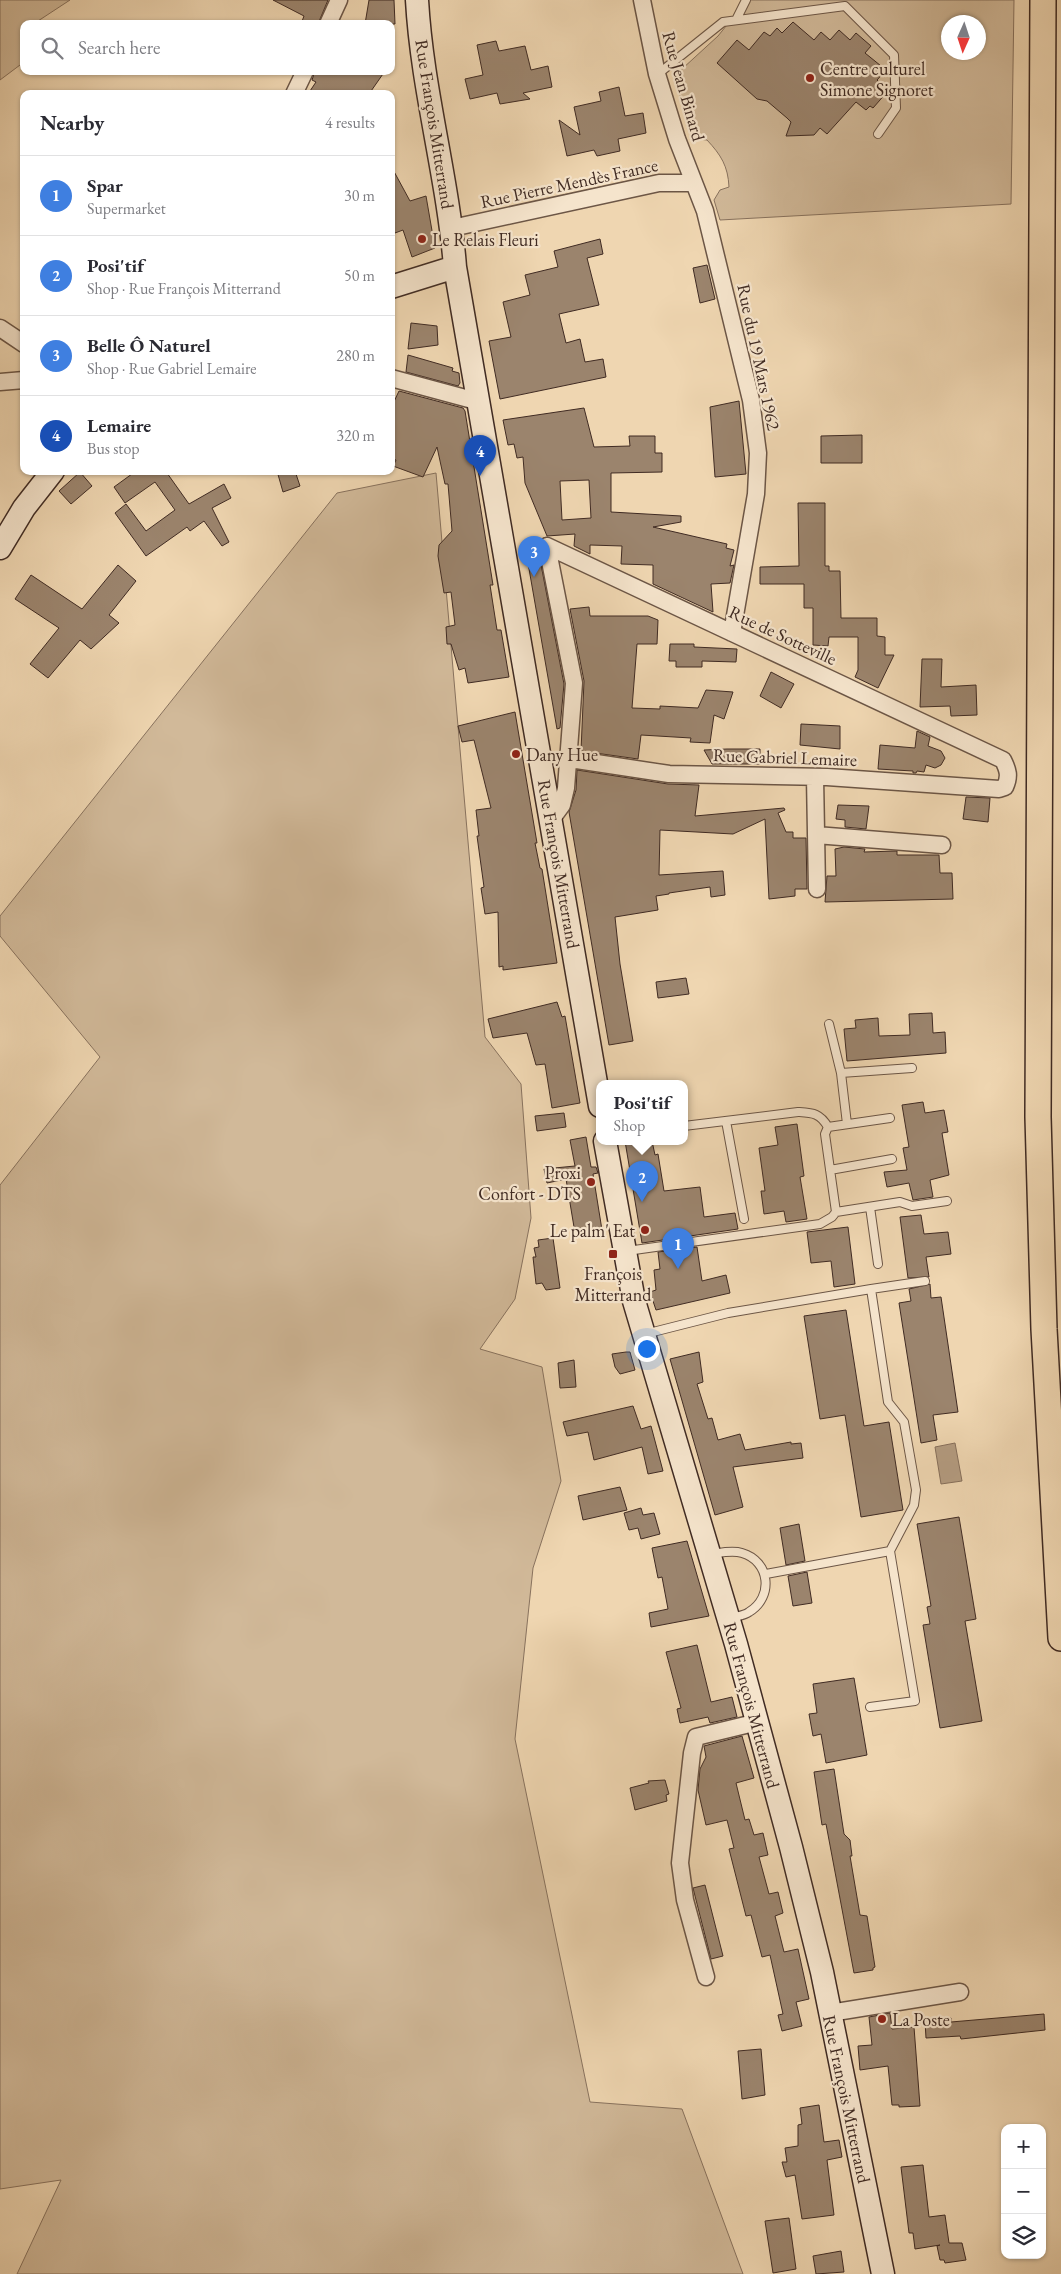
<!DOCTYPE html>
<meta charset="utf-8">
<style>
body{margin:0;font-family:"EB Garamond",serif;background:#f7f7f7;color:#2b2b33}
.controls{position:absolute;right:15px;bottom:15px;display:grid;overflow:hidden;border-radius:10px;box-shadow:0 1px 4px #0004}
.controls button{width:45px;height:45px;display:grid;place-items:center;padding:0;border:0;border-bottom:1px solid #e1e1e2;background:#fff;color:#2b2b33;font:25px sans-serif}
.compass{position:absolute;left:941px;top:15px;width:45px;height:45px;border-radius:50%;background:#fff;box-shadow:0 1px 4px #0004;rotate:183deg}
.you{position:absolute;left:646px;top:1348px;width:18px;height:18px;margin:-12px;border:4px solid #fff;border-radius:50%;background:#1a73e8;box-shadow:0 0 0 8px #1a73e833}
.badge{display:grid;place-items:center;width:32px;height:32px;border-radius:50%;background:#8f2418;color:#fff;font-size:16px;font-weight:700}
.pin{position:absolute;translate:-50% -41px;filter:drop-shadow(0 1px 2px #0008)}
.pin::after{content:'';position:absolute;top:26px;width:18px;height:15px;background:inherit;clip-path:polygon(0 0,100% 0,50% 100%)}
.popup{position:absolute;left:596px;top:1080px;width:92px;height:65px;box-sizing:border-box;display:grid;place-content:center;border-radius:10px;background:#fff;filter:drop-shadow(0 1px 4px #0005);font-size:16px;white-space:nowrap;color:#7c7c81}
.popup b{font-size:19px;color:#2b2b33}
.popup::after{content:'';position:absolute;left:50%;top:100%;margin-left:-10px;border:10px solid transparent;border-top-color:#fff}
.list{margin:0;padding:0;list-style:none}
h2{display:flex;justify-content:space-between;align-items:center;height:65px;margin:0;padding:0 20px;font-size:21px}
h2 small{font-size:16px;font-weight:400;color:#7c7c81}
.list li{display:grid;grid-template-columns:32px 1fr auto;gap:15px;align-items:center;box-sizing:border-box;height:80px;padding:0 20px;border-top:1px solid #e1e1e2}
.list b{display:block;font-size:19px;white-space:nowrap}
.list p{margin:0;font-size:16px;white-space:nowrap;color:#7c7c81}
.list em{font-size:16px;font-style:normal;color:#7c7c81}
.icon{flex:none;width:28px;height:28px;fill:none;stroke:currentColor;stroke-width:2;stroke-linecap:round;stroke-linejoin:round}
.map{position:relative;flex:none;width:1061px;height:2274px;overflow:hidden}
.search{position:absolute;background:#fff;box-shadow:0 1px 4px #0004;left:20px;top:20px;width:375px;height:55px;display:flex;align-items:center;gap:12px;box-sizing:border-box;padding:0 18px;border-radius:10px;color:#7c7c81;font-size:19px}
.panel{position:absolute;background:#fff;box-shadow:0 1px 4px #0004;left:20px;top:90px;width:375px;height:385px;border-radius:10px}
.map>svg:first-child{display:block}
.green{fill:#d1b999;stroke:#88725e;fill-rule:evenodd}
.water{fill:#b49c81;stroke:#866f5b}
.building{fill:#9b846d;stroke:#402b23;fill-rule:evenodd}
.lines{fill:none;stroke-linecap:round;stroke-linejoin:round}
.lane-casing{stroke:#6c5646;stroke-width:10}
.street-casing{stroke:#6c5646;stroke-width:19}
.secondary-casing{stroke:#402b23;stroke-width:25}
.primary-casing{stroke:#402b23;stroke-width:28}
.lane{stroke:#f5e4cc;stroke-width:8}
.street{stroke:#f5e4cc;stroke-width:16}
.secondary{stroke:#f5e4cc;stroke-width:22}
.primary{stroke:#efd6b1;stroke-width:25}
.poi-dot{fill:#8f2418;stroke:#f5e4cc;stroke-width:2}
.labels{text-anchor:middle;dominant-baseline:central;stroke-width:4.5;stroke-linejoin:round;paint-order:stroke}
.poi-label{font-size:18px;fill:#402b23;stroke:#f5e4cc;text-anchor:start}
.street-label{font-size:18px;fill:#402b23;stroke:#f5e4cc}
</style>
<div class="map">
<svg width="1061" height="2274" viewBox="0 0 1061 2274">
<rect width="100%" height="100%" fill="#efd6b1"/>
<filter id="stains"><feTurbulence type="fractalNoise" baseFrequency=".004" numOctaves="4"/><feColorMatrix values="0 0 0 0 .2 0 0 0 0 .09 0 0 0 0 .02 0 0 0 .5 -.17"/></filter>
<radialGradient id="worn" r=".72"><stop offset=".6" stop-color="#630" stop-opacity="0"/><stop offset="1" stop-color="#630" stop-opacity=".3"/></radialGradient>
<path class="green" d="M0 0H70L38 21 39 24H24V62L0 80Z
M747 0H1014L1011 204 720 220 714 200 720 190 729 187C728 166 721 155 707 140L698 139 692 133 675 80 682 69 718 36ZM948 22H978V52H948Z
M436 473 485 1037 521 1084 531 1218 515 1299 480 1349 542 1367 561 1481 533 1568 515 1739 590 2102 682 2109 743 2274H17L61 2180 0 2189V1185L100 1057 0 936V916L337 493Z"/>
<path class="water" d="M955 1443 962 1481 941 1484 935 1447Z"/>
<path class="building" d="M273 0H328L318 24H301L304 16Z
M369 0H394L395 24H365Z
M793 22 814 40 821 32 830 40 839 30 850 40 856 33 871 46 865 53 886 70 877 80 879 82 877 84 887 92 873 108 870 106 866 110 856 102 827 134 820 128 814 135 786 136 791 122 787 118 767 101 757 99 717 63 737 40 749 50 764 32 770 36 777 28 782 33Z
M496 41 499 51 525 46 531 70 548 66 552 87 523 93 530 99 500 104 497 93 470 99 465 79 483 75 477 45Z
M315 71H385L369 94H308L316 82 312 80Z
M619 87 625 116 643 113 646 133 618 139 620 151 597 156 594 150 567 156 559 120 580 135 574 107 601 101 599 92Z
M391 166 410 201 426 196 435 248 412 257 403 230 395 233 391 224Z
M600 239 603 254 587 258 599 305 559 314 566 343 580 339 585 362 603 359 606 377 500 399 489 341 511 337 503 302 530 295 525 275 558 267 554 251Z
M707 265 715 299 700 303 693 268Z
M411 323 437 326 438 345 408 349Z
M408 355 453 368 452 371 459 373 460 383 458 386 406 372Z
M399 391 463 408 465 411 493 585H490L497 630H501L509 677 468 683 465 668 459 670 451 644H447L446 627 455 625 451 592 444 593 438 556 439 545 452 531 448 484H445L437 447 423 477 393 466 396 460 391 458V408Z
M739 401 746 474 715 477 710 407Z
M584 408 594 447 630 446 629 436H655V453H662V472L611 473V512L681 516V522L653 527 727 544 726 548 734 550 730 566 734 565 730 583 711 584 713 612 653 584V565L621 564 622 546 590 545V554L574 546 575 534 547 536 525 483 523 457 517 458 514 444 508 445 503 420ZM589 480 591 518 562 520 560 481Z
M862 435V463H821V436Z
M136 471H169L167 473 189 504 224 484 231 498 212 508 229 542 222 546 204 521 190 531 187 527 146 556 115 513 126 504 146 531 175 510 155 482 125 503 114 487Z
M277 471H295L300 486 283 492Z
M80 472 92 486 71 504 59 491Z
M798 503H825V566H829V571H840L841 618H877V636L885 637V655H894L878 688 855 677 858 670V637H829L828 646 813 645V608H804V584H760V567L799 566Z
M537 544 564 684 560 728 557 729 525 546Z
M118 565 136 581 109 615 119 623 91 649 80 640 48 678 30 664 59 628 15 599 31 575 82 609Z
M589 607 590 616H648L658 620 657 644H637L632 708 660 709V706L698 708 706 690 733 692 724 719 714 715 710 743 690 742 691 738 641 735 638 759 581 751 584 681 570 609Z
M670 644H694V647L737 649 736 662 702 661V667H676V661H669Z
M922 659H942L941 687 976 685 977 715 951 716 950 706 920 707Z
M771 672 794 684 781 708 760 696Z
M515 712 537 843H535L540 868 542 869 557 963 503 970V966L499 967 498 912 485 914 481 888 484 887 477 836H479L476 810 491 808 474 740 462 742 458 726Z
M801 724 840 726V749L800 745Z
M917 731 930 737 928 746 941 751 945 758 941 765 935 768 926 765 924 772 917 771 916 773H913V771L878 769 880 745 915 748Z
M727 749H760V764H712L704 750Z
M577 770 668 784 699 785 695 816 784 808 785 810 778 813 786 832H793V838H806L807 889H795V896L769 899 765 819 733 834 660 830 659 875 723 871 725 895 711 897 710 887 669 893V894L656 896 658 910 615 917 620 964 633 1041 609 1045 569 812 576 790Z
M966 797 990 798 988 822 963 819Z
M838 805 869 806 866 829 845 827V820L836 819Z
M844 847 865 849 864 852 897 851V855H939L940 873H952L953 899 825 902 827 876H836L835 849Z
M686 978 689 994 658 998 656 982Z
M557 1002 562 1017 565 1016 580 1103 552 1108 545 1064 536 1065 527 1033 493 1038 488 1019Z
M932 1013 933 1033 945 1032 946 1053 847 1061 844 1029 856 1028 855 1020 878 1018 879 1036 910 1035 909 1014Z
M923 1102 925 1113 944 1110 948 1132 942 1133 949 1175 930 1180 933 1197 913 1200 909 1183 887 1187 884 1172 907 1170 903 1148 909 1147 902 1105Z
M564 1113 566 1127 537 1131 535 1116Z
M797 1124 804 1176 800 1177 807 1219 786 1222 784 1211 764 1214 761 1191H765L759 1148 778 1145 775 1127Z
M586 1137 591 1167H596L598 1173 593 1174 602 1230 575 1233 566 1179 547 1183 544 1169 575 1166 570 1140Z
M625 1141H652L655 1155 658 1154 664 1191 700 1187 704 1217 735 1213 738 1229 642 1243Z
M921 1215 924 1234 948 1232 951 1254 926 1257 929 1277 908 1278 900 1217Z
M848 1227 855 1284 834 1287 831 1261 811 1263 807 1232Z
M553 1238 560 1288 546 1290 542 1283 536 1284 533 1257H536L534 1248 539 1247 538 1240Z
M697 1247 702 1281 726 1275 730 1293 656 1310 650 1292 656 1290 654 1270 660 1269 658 1252Z
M930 1284 931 1298 941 1297 958 1412 933 1415 937 1440 921 1443 899 1303 911 1301 909 1289Z
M846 1310 864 1426 889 1422 903 1510 861 1517 845 1415 820 1419 804 1316Z
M626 1352H630L635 1370 620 1374 615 1367 612 1354Z
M699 1352 703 1382 697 1384 708 1419 712 1418 718 1440 740 1434 745 1450 791 1442V1444L801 1443 803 1458 733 1467 743 1507 715 1515 670 1359Z
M574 1360 576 1387 560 1388 558 1363Z
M633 1406 641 1429 651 1426 663 1471 648 1474 642 1447 594 1460 588 1432 567 1436 563 1422Z
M620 1487 627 1510 583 1520 578 1496Z
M641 1508 643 1515 654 1513 660 1534 641 1539 638 1528 629 1530 624 1513Z
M959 1517 976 1619 965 1621 982 1721 940 1728 923 1625 930 1624 927 1607 931 1606 917 1524Z
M799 1524 805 1561 786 1565 780 1528Z
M687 1541 709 1616 651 1627 649 1613 668 1609 662 1577 658 1578 652 1548Z
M807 1572 812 1603 793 1606 788 1576Z
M697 1645 711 1702 732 1697 737 1717 710 1723 708 1717 680 1723 677 1709 681 1708 666 1652Z
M854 1678 867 1755 826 1763 821 1734 813 1736 809 1714 817 1713 813 1684Z
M742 1736 754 1778 736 1783 745 1820 749 1819 754 1835 763 1833 768 1855 759 1857 769 1894 778 1892 783 1913 775 1916 784 1952 798 1949 809 1999 796 2002 802 2026 782 2031 778 2015 783 2014 770 1955 762 1957 751 1915 746 1916 729 1849 734 1848 727 1820 706 1825 698 1790 700 1769 706 1757 704 1746Z
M834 1769 844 1834 850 1840 852 1856H850L860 1915 867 1916 875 1967 873 1968V1970L854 1973 826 1824 822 1825 814 1772Z
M665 1780 669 1794 666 1795 667 1801 635 1810 630 1788 649 1783 648 1781Z
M705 1885 723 1956 711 1959 693 1888Z
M890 2013 892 2029 914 2027 920 2106 899 2107V2105H892L888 2066 860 2070 858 2046 872 2045 869 2017Z
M1044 2014 1045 2030 961 2039 960 2036 926 2038 925 2021 951 2018V2022Z
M761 2049 765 2095 742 2099 738 2051Z
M819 2105 824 2142 839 2140 842 2157 827 2160 834 2215 802 2219 795 2175 786 2177 782 2162H787L785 2148 798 2146V2125L802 2124 800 2108Z
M923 2165 929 2217 945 2215 949 2243H962L966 2260 945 2263 944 2260H940L937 2246 940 2245 915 2249 913 2233H909L901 2167Z
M789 2218 796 2269 773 2273 765 2221Z
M841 2251 844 2272 816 2274 813 2256Z"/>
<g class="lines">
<g class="lane-casing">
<path id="lane" d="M736 20 746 0
M658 74 723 22 845 6 894 55 896 108 878 134
M829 1024 841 1073
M726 1121 744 1219
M847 1124 841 1073 912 1068
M684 1126 798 1112C813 1113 820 1113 828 1127
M830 1170 892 1159
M870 1207 878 1264
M836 1212 900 1202 912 1206 947 1201
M627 1251 820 1224 832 1217 836 1212 825 1134 828 1127 890 1118
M871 1289 925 1281
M645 1334 728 1313 871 1289 888 1402 904 1422 916 1490 914 1505 890 1551 766 1574
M711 1554C720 1553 732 1550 742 1553 770 1561 774 1597 749 1612 744 1616 736 1616 731 1618
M870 1707 915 1701 890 1551"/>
</g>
<g class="street-casing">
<path id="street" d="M642 0 657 74 677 139 705 211 751 400 758 453 756 494 732 633
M328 24 339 0
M294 94 305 71
M452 228 659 183H694
M0 328 24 344
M391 378 480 402
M0 382 24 380
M547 546 1003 760C1008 770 1010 776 1005 787L999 789 827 777 669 774 570 759
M547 546 574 683 566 788 562 805 551 820
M815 777 817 889
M816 835 942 845
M706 1977 685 1900 680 1863 692 1753 696 1737 758 1722
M830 2013 960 1992"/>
</g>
<g class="secondary-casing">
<path id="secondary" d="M417 0C422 90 448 177 455 267L600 1106
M391 287 455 267
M0 548 24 508 53 471
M605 1141 634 1301 736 1644 791 1847 822 1972 883 2274"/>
</g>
<g class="primary-casing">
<path id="primary" d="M1043 0 1038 1117 1044 1329 1061 1638"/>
</g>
<use href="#lane" class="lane"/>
<use href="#street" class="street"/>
<use href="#secondary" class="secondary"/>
<use href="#primary" class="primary"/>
</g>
<g class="poi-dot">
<circle cx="810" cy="78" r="5"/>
<circle cx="422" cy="239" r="5"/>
<circle cx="516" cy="754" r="5"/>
<circle cx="591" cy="1182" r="5"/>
<circle cx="645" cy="1230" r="5"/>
<rect x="608" y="1249" width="10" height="10" rx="2.5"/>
<circle cx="882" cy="2019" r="5"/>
</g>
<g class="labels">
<g class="poi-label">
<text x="820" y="68">Centre culturel<tspan x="820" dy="21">Simone Signoret</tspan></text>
<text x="432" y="239">Le Relais Fleuri</text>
<text x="526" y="754">Dany Hue</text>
<text x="581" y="1172" text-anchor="end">Proxi<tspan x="581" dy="21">Confort - DTS</tspan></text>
<text x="635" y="1230" text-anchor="end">Le palm' Eat</text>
<text x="613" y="1273" text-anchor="middle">François<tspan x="613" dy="21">Mitterrand</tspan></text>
<text x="892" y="2019">La Poste</text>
</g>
<g class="street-label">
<text transform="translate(684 86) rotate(74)">Rue Jean Binard</text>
<text transform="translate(435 124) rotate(81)">Rue François Mitterrand</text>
<text transform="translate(569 183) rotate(-12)">Rue Pierre Mendès France</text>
<text transform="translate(759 357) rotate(78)">Rue du 19 Mars 1962</text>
<text transform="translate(783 635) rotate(25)">Rue de Sotteville</text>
<text transform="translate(785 757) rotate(2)">Rue Gabriel Lemaire</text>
<text transform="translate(559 864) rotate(80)">Rue François Mitterrand</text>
<text transform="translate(752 1705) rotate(75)">Rue François Mitterrand</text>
<text transform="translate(847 2099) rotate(78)">Rue François Mitterrand</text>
</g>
</g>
<rect width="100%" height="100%" filter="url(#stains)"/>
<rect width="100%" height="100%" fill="url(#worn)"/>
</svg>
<div class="controls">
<button>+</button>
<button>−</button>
<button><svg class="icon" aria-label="layers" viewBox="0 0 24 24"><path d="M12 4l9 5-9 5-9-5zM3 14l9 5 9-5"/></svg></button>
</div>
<svg class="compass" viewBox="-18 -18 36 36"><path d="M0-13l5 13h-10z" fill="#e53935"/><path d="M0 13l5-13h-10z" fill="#7c7c81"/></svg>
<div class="you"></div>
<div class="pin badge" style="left:678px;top:1269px;background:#3f7fe0">1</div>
<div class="pin badge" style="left:642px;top:1202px;background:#3f7fe0">2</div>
<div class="popup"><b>Posi'tif</b>Shop</div>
<div class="pin badge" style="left:534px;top:577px;background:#3f7fe0">3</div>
<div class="pin badge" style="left:480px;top:476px;background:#1a4fb4">4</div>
<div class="search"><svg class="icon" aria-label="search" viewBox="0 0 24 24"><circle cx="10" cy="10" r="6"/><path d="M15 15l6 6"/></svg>Search here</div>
<section class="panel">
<h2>Nearby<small>4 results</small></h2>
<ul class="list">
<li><span class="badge" style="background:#3f7fe0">1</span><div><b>Spar</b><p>Supermarket</p></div><em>30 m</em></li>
<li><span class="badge" style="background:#3f7fe0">2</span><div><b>Posi'tif</b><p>Shop · Rue François Mitterrand</p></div><em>50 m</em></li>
<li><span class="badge" style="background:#3f7fe0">3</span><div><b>Belle Ô Naturel</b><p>Shop · Rue Gabriel Lemaire</p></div><em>280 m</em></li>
<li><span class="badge" style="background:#1a4fb4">4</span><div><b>Lemaire</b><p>Bus stop</p></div><em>320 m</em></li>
</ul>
</section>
</div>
